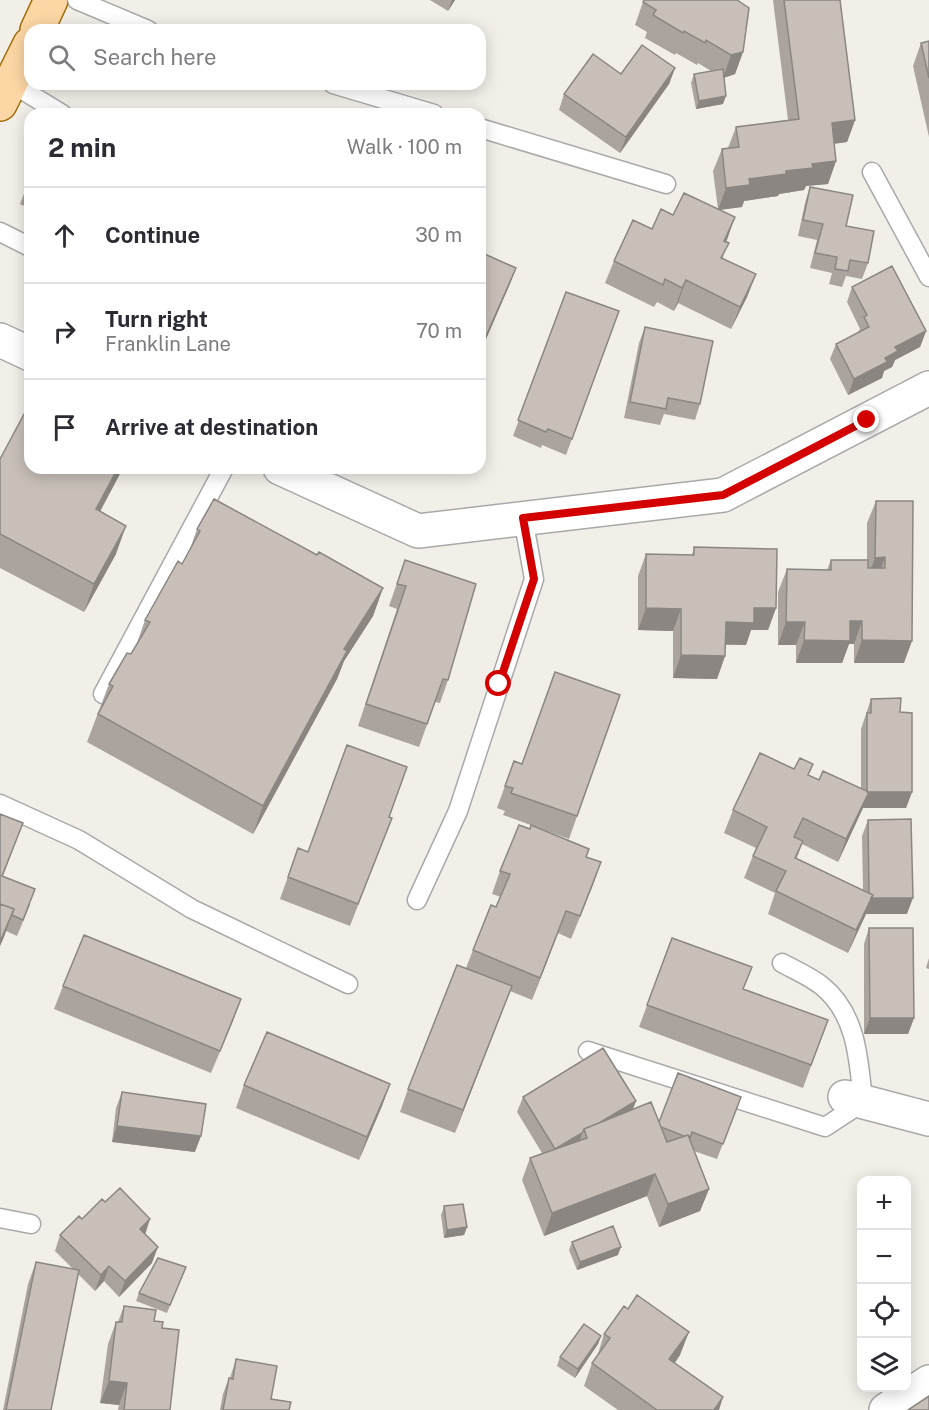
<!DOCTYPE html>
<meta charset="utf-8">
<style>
body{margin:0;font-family:"Public Sans",sans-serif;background:#f2f2f3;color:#2b2b33}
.controls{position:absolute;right:18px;bottom:18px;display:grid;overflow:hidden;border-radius:12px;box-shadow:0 3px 15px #0003}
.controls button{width:54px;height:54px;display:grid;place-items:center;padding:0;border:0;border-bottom:2px solid #e1e1e2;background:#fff;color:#2b2b33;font:30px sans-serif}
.stop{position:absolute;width:18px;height:18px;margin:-14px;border:4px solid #d40000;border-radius:50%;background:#fff}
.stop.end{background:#d40000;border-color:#fff;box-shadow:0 2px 6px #0008}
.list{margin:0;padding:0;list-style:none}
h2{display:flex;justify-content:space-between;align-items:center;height:78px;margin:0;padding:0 24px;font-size:26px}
h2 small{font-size:20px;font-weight:400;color:#7c7c81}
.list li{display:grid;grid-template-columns:39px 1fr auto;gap:18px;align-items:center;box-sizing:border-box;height:96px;padding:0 24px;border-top:2px solid #e1e1e2}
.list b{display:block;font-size:22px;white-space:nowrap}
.list p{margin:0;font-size:20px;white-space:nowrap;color:#7c7c81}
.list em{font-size:20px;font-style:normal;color:#7c7c81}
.icon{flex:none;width:33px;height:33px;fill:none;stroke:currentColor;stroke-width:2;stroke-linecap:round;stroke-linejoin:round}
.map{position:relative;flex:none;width:929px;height:1410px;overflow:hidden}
.search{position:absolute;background:#fff;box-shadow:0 3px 15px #0003;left:24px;top:24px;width:462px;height:66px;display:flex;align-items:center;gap:15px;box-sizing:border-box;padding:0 21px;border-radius:18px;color:#7c7c81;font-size:22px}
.panel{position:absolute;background:#fff;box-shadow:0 3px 15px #0003;left:24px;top:108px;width:462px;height:366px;border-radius:18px}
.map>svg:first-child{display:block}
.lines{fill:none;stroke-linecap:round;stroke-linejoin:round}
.service-casing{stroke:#a9a9a9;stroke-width:21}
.minor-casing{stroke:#a9a9a9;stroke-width:36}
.primary-casing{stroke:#a06b00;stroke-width:36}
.service{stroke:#fff;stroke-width:18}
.minor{stroke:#fff;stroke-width:33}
.primary{stroke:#fcd6a4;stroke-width:33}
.wall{fill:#aba49e}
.shaded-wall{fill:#8b8681}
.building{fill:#c7bfb8;stroke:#8b8681;stroke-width:1.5}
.route{stroke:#d40000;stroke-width:8}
</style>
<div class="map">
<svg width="929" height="1410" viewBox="0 0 929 1410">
<rect width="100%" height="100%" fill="#f2efe9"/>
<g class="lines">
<g class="service-casing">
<path id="service" d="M77 0 148 30
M11 83 62 114
M333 84 434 114
M480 128 666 184
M872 172 929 277
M0 232 30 247
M103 694 224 468
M0 804 79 840 192 909 348 984
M417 900 458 811 534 579 523 518
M588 1051 825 1127 863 1102C859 1061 857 1014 822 986 811 977 795 970 782 963
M0 1218 31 1224"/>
</g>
<g class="minor-casing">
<path id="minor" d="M0 340 30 354
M280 468 418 531 723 495 929 388
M845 1097 929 1119
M886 1410 929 1382"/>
</g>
<g class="primary-casing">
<path id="primary" d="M37 30 51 0
M0 104 30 44"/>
</g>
<use href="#service" class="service"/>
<use href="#minor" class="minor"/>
<use href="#primary" class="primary"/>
</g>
<path class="wall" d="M430 0H455L448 11Z
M773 0H840L855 120 847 142 834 144 836 161 828 184 806 186 804 190 779 194 778 196 744 201 742 207 720 210 726 242 723 258 756 274 747 297 731 329 678 303 674 311 657 302 654 307 605 283 614 261 652 229 673 215 718 209 713 171 722 149 728 148 736 127 788 120Z
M643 2 743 52 735 74 724 78 723 104 696 109 691 83 694 74 711 71 698 63 697 65 676 53 675 55 645 38 647 32 635 25Z
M929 41V137L913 66 921 43Z
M675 68 669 84 620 153 559 110 564 94 621 74Z
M30 178V209L20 204Z
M810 187 846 226 868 263 862 279 846 276 842 287 829 284 832 273 810 268 817 240 798 236 805 203Z
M852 287 926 331 920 347 895 360 892 367 884 371 882 378 848 395 830 359 836 344 858 332 860 329 847 302Z
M566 292 619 311 566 455 542 445 541 448 513 436Z
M645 327 700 404 695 420 664 414 660 425 624 418 639 343Z
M0 459 30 468H123L100 512 116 554 84 612 0 568Z
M876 501 904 663H854V644H849L842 663H796V645H778V592L787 569 827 570 831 560H867V523Z
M197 529 317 555 383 588 373 616 344 661 337 679 253 834 87 742 109 684 131 654 136 646 145 620 182 564 189 552Z
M694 547 776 608 768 630H751L746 645H725V656L717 679 673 678V631L638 630V576L646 554 692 555Z
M405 560 448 680 440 703 435 702 419 747 358 726 397 609 389 606Z
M620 695 569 839 503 815 505 811 497 808 506 783 522 764Z
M871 699 900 712 912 792 906 808H863L838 862 802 844 797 858 863 890 862 836 868 820 907 914H866L848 953 768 914 775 893 744 878 756 848 724 833 733 810 794 769 819 780 861 789V729Z
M0 814 17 839 3 876 30 905 17 936 6 931 0 946Z
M389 817 392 818 350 926 280 899 298 848 308 852Z
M586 857 601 862 571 939 558 933 532 1000 510 991 455 1133 400 1112 408 1089 466 968 473 950 496 907 501 897 492 894 500 871Z
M869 928 914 1018 908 1034H864V944Z
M672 938 743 989 828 1020 803 1088 639 1027Z
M929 958V969L926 968Z
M63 986 241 999 211 1073 54 1009Z
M390 1084 382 1106 359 1160 236 1108 244 1085Z
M122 1092 195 1152 112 1142 116 1108Z
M523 1097 636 1101 632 1110 659 1122 741 1097 717 1159 694 1151 709 1189 700 1211 659 1227 647 1196 544 1236 522 1180 530 1158 542 1153 517 1112Z
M444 1206 467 1227 464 1235 444 1238 441 1215Z
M82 1219 145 1234 152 1263 119 1297 104 1281 95 1291 78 1274 51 1410H3L28 1284 36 1262 73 1269 55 1251 60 1235Z
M572 1242 618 1255 577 1270 569 1250Z
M186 1267 167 1313 136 1301 139 1293Z
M124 1306 154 1321 162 1328 170 1410H118L119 1405 100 1403 108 1344 116 1322H118Z
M604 1334 680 1355 675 1363 719 1410H618L584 1386 592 1363 597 1357Z
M601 1336 598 1344 575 1378 557 1366 560 1357Z
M236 1359 271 1399 289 1410H220L223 1394 229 1378H230Z"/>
<path class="shaded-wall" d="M452 0H455L448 11Z
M743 52 735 74 723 78 731 55Z
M675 68 669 84 620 153 626 137Z
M726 96 723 104 696 109 699 101Z
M855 120 847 142 823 145 832 123Z
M836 161 828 184 806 186 804 190 779 194 778 196 744 201 742 207 718 210 726 188 749 179 812 164Z
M735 217 727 240 715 263 724 241Z
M516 268 510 284 480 353V350Z
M756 274 747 297 731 329 740 307Z
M686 280 678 303 674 311 682 288Z
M926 331 920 347 895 360 892 367 884 371 882 378 848 395 854 379 885 358 895 347Z
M118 468H123L86 537 96 509Z
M126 526 116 554 84 612 94 584Z
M885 557 877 580H867L875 558Z
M383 588 373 616 344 661 337 679 253 834 263 806 344 649Z
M646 608 681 609 673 631 638 630Z
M754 608H776L768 630H751L746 645 718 644 726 622Z
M850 621H862L854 644H849L842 663H796L804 640Z
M786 622H805L796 645H778Z
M862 640 912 641 904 663H854Z
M681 655 725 656 717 679 673 678Z
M867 792H912L906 808H863L838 862 846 839Z
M601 862 593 885 571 939 580 916Z
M869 898H913L907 914H866L848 953Z
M14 909 4 937 0 946V942Z
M566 911 558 933 532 1000 540 978Z
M512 986 503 1009 455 1133 463 1110Z
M241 999 233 1021 211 1073 220 1051Z
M870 1018H914L908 1034H864Z
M390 1084 382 1106 359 1160 367 1137Z
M636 1101 630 1117 587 1138 585 1132Z
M117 1126 201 1136 195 1152 112 1142Z
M582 1133 577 1149 556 1150Z
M655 1174 647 1196 544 1236 552 1213Z
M709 1189 700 1211 659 1227 668 1204Z
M150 1219 145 1235 140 1229Z
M467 1227 464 1235 444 1238 447 1230Z
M158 1247 152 1263 119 1297 125 1281Z
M621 1247 618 1255 577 1270 580 1262Z
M109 1266 104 1281 95 1291 101 1275Z
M689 1332 680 1355 661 1381 669 1359Z
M601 1336 598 1344 575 1378 578 1369Z
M109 1381 127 1383 119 1405 100 1403Z
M723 1397 719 1410H714Z"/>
<path class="building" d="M644 0H737L749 8 743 52 731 55 706 40 705 43 684 31 683 33 653 15 656 10 643 2Z
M784 0H840L855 120 832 123 836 161 812 164 813 168 786 171V174L749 179 750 185 726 188 722 149 739 147 736 127 799 119Z
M929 41V78L921 43Z
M642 45 675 68 626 137 564 94 593 54 621 74Z
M723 69 726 96 699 101 694 74Z
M352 110 360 114H351Z
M810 187 853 195 846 226 874 231 868 263 850 260 848 271 835 269 837 257 815 253 823 224 803 220Z
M684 193 735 217 724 241 729 243 721 258 756 274 740 307 686 280 682 288 665 279 663 285 614 261 633 220 652 229 661 209 673 215Z
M480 252 516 268 480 350Z
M892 266 926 331 895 347 898 351 885 358 887 362 854 379 836 344 869 327 864 317 867 315 852 287Z
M566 292 619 311 572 439 548 429 546 432 518 420Z
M645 327 713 341 700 404 668 398 666 409 630 402Z
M30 403V468H118L96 509 126 526 94 584 0 534V459Z
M214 499 317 555 319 552 383 588 344 649 347 651 263 806 98 714 113 686 109 684 127 653 131 654 150 622 145 620 178 561 182 564 200 531 197 529Z
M876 501H913L912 641 862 640V621H850V641L804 640 805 622H786L787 569 831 570V560H868V568H885V557L875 558Z
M694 547 777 549 776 608H754V623L726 622 725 656 681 655V609L646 608V554L694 555Z
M405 560 476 584 448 680 443 679 427 724 366 704 406 586 397 584Z
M555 672 620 695 577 816 511 793 513 788 505 786 514 761 522 764Z
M901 698 900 712 912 713V792H867V713H871V699Z
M347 745 407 767 389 817 392 818 358 904 288 877 298 848 308 852Z
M760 753 794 769 800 758 813 764 808 775 819 780 823 771 869 792 846 839 803 818 794 837 803 841 795 858 873 895 856 930 776 891 786 871 753 856 767 827 733 810Z
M0 814 23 823 2 876 35 889 23 920 12 915 14 909 0 904Z
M911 819 913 898H871L873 895 869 893 868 820Z
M519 825 530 829 531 825 589 849 586 857 601 862 580 916 566 911 540 978 473 950 491 905 496 907 510 874 500 871Z
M0 904 14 909 0 942Z
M869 928H913L914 1018H870Z
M84 935 241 999 220 1051 63 986Z
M672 938 752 967 743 989 828 1020 811 1065 647 1005Z
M457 965 512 986 463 1110 408 1089Z
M267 1032 390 1084 367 1137 244 1085Z
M603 1048 636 1101 599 1123 584 1129 582 1133 555 1149 523 1097Z
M678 1073 741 1097 723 1144 692 1132 690 1138 688 1135 684 1136 661 1127 659 1122Z
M122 1092 206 1104 201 1136 117 1126Z
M651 1102 667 1142 688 1135 709 1189 668 1204 655 1174 552 1213 530 1158 587 1138 584 1129Z
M120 1188 150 1219 140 1229 158 1247 125 1281 109 1266 101 1275 60 1235 79 1216 82 1219 102 1199 105 1202Z
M463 1204 467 1227 447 1230 444 1206Z
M613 1226 621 1247 580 1262 572 1242Z
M158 1258 186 1267 170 1305 139 1293Z
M36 1262 79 1270 51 1410H6Z
M637 1295 689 1332 669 1359 723 1397 714 1410H657L592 1363 610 1338 604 1334 624 1306 628 1309Z
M124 1306 156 1310 154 1321 163 1322 162 1328 179 1330 170 1410H124L127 1383 109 1381 116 1322H122Z
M584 1324 601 1336 578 1369 560 1357Z
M236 1359 277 1366 271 1399 291 1402 289 1410H223L229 1378 233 1379Z
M929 1396V1410H908Z"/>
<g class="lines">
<path class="route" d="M499 684 534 579 523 518 723 495 867 420"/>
</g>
</svg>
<div class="controls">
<button>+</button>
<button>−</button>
<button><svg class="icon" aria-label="locate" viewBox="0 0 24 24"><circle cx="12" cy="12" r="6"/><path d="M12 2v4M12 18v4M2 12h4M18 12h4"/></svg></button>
<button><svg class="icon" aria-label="layers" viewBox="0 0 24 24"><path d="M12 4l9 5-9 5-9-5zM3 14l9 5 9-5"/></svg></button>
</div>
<div class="stop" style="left:499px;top:684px"></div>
<div class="stop end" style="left:867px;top:420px"></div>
<div class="search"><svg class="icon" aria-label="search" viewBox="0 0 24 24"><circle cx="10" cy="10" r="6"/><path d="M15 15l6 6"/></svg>Search here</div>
<section class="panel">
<h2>2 min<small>Walk · 100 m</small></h2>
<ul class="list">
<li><svg class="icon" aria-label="ahead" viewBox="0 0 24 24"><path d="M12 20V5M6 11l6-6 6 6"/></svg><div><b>Continue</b></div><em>30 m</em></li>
<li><svg class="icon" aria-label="right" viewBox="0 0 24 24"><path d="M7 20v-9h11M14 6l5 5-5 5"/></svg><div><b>Turn right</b><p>Franklin Lane</p></div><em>70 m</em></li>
<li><svg class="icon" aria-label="arrive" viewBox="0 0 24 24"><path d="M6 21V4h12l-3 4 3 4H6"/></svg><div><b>Arrive at destination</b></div></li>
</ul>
</section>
</div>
